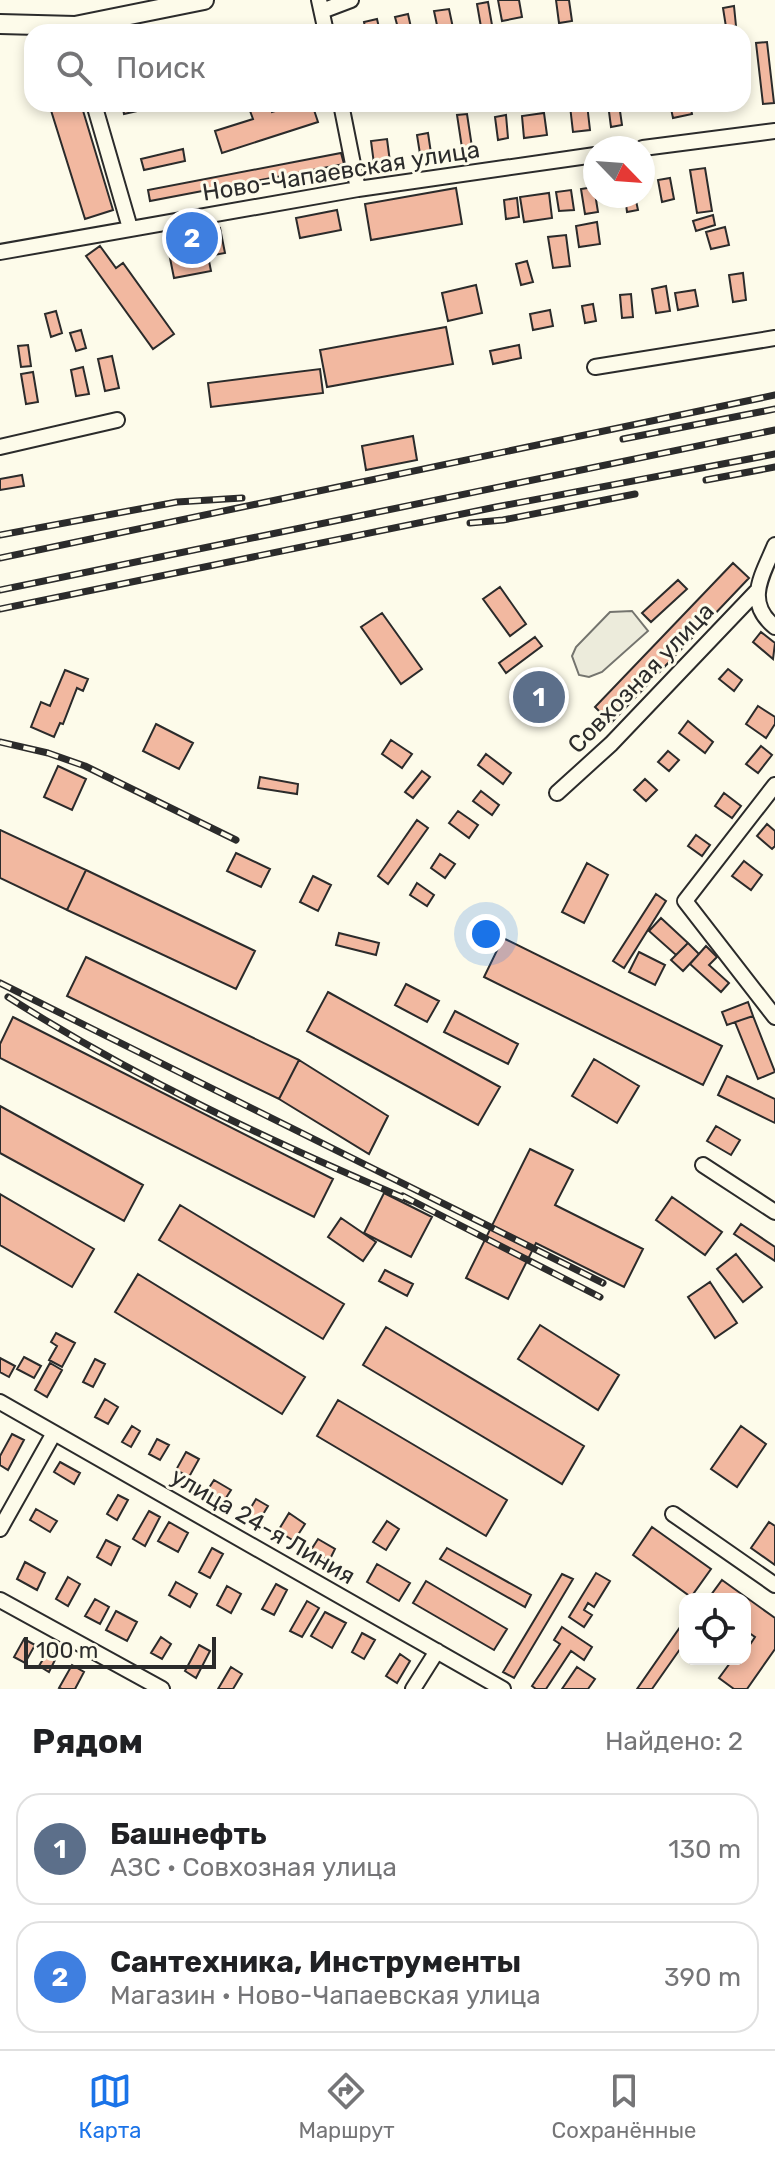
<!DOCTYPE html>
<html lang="ru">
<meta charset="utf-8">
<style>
body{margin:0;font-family:Rubik,sans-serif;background:#f2f2f2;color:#202124}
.controls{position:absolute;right:24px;bottom:24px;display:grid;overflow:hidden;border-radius:16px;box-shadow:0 4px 12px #0003}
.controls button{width:72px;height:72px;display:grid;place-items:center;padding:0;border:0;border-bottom:2px solid #e0e0e0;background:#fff;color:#202124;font:40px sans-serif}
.compass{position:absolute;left:583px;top:136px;width:72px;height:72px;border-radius:50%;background:#fff;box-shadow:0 4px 12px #0003;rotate:115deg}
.scale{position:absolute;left:24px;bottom:20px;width:192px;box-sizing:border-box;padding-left:8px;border:4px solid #2b2b2b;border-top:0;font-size:22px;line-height:28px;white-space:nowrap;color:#2b2b2b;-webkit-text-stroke:6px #fdfbea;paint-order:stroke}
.you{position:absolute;left:486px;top:934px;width:28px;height:28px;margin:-20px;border:6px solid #fff;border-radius:50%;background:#1a73e8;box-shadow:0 0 0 12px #1a73e833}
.badge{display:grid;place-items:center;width:52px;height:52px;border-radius:50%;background:#1a73e8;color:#fff;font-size:26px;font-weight:700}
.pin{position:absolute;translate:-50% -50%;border:4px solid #fff;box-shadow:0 2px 8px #0006}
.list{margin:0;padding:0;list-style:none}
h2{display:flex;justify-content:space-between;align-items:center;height:104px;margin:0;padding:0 32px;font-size:34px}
h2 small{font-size:26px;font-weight:400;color:#757577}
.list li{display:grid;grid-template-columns:52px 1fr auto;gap:24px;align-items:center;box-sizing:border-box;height:112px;margin:0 16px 16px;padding:0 16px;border:2px solid #e0e0e0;border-radius:24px}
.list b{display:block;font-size:30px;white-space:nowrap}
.list p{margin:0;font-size:26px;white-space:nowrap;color:#757577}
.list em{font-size:26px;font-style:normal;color:#757577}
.icon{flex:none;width:44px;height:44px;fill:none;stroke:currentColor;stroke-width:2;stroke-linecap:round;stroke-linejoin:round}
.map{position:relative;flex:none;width:775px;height:1689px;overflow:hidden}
.search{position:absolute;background:#fff;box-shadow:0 4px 12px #0003;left:24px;right:24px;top:24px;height:88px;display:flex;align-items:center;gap:20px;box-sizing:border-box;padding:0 28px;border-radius:24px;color:#757577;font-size:30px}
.sheet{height:360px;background:#fff}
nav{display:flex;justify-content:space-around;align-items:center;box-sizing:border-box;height:112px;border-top:2px solid #e0e0e0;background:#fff;font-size:22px;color:#757577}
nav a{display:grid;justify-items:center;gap:4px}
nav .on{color:#1a73e8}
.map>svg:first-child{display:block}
.green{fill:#ecebdb;stroke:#74746e;stroke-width:2}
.building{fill:#f2b8a0;stroke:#2b2b2b;stroke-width:2}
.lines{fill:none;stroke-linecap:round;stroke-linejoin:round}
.minor-casing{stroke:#2b2b2b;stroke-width:18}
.major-casing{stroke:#2b2b2b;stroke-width:22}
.minor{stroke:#fdfbea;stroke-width:14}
.major{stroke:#fdfbea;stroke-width:18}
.rail-casing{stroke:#2b2b2b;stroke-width:7}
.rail{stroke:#fdfbea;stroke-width:4;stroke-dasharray:12;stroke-linecap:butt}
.labels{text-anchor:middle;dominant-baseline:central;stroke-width:6;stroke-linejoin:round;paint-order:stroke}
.street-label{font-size:24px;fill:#2b2b2b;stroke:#fdfbea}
</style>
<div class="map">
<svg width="775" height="1689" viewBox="0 0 775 1689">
<rect width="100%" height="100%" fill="#fdfbea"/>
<path class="green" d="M632 611 648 631 602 672 589 677 579 675 572 656 576 647 610 612Z"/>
<path class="building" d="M498 0H519L522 17 502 21Z
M556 0H569L572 21 559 23Z
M488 2 492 25 481 27 477 4Z
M734 6 736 26 726 27 723 8Z
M449 9 453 28 438 30 434 11Z
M408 14 412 32H399L395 17Z
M377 19 380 32H366L364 22Z
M767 42 774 103 763 104 756 43Z
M49 104H81L113 210 85 219Z
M122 104H168L124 114Z
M260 104H270L272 112 298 104H312L318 122 222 153 215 131 253 119 249 108Z
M587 104 590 130 573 132 570 106Z
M608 104H619L622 125 611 127Z
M670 104H690L692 114 673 118Z
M544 113 547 135 524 138 522 116Z
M467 114 472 147 462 148 457 115Z
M506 115 508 138 498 140 495 117Z
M428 133 431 153 420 154 417 135Z
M387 139 390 162 374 164 371 141Z
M183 149 185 161 144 170 141 159Z
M341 153 344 164 150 201 148 190Z
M705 168 712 211 697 213 690 170Z
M670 178 674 199 662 202 658 180Z
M594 187 598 212 585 214 581 189Z
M456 188 462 224 371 240 365 204Z
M571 190 574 210 559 211 556 192Z
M549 193 552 218 524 222 520 197Z
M625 196H635L638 210 627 212Z
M517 198 519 217 506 219 504 200Z
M337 210 341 230 300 238 296 218Z
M713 215 715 225 696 231 693 221Z
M597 222 600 244 579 247 576 226Z
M725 227 729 245 711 249 706 232Z
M220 228 225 253 208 256 211 271 174 278 166 238Z
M566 235 570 266 553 268 548 237Z
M100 246 116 268 123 263 174 334 153 349 86 256Z
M527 261 533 282 521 285 516 264Z
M743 273 746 300 733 302 729 275Z
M476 285 482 313 448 321 442 293Z
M666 286 670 311 656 313 652 289Z
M695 290 698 306 678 310 675 293Z
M631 294 633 317 622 318 620 295Z
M593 304 596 321 585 323 582 306Z
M550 310 553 326 533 330 530 314Z
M56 311 62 333 51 337 45 314Z
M446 327 453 364 327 387 320 350Z
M81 330 86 348 76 351 70 333Z
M28 345 31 366 21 367 18 346Z
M519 345 521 358 493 364 490 351Z
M112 356 119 388 105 391 98 359Z
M83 367 89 394 76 396 71 370Z
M320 369 323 393 211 407 208 383Z
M33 372 38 402 26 404 21 374Z
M413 436 417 460 366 470 362 446Z
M22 475 24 486 0 490V479Z
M733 563 749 578 611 723 595 707Z
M678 580 687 589 651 622 642 613Z
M500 587 526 624 510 636 483 599Z
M382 613 422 669 401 684 361 627Z
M761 632 775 643 773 659 753 642Z
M535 637 542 646 506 673 499 663Z
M728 669 742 680 734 691 719 679Z
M65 670 88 679 83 691 77 688 63 724 60 723 54 737 31 727 41 702 50 706Z
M551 672 559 684 527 706 519 693Z
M758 706 775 717V724L766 738 746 724Z
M688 721 713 742 705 753 679 733Z
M156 724 193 743 179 769 143 751Z
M391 740 412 754 402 768 382 754Z
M761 746 772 755 758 773 746 764Z
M668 751 679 760 669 771 658 762Z
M486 754 511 773 503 784 478 765Z
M58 766 86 779 72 810 44 797Z
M422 771 430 777 413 798 405 792Z
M260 777 298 784 297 794 258 788Z
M645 779 657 790 646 801 634 790Z
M481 791 499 805 492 815 473 801Z
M724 793 741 806 732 818 715 806Z
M458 811 478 825 469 838 449 823Z
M417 820 428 828 388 884 378 876Z
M767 824 775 831V846L772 849 757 836Z
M0 830 86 870 67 910 0 878Z
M696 835 710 845 702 856 688 846Z
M236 853 270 869 261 887 227 871Z
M440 854 455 864 445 878 431 868Z
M744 861 762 875 751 890 732 876Z
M587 863 608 875 584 923 562 912Z
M86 870 255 951 236 989 67 910Z
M313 876 331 885 318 911 300 902Z
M417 883 434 895 427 906 410 895Z
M656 894 666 901 624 968 613 961Z
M661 918 688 943 676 955 649 931Z
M339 933 379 943 376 955 336 945Z
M503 938 722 1046 703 1085 484 977Z
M688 943 699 954 683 971 671 960Z
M706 946 717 957 709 965 729 983 721 992 690 964Z
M639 952 665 965 655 985 629 972Z
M86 957 299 1060 279 1099 67 996Z
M406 984 439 1001 427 1022 395 1005Z
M328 992 500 1087 478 1125 307 1031Z
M748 1002 753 1016 727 1025 722 1012Z
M455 1011 518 1044 508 1064 444 1032Z
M753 1016 775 1072 758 1079 735 1022Z
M13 1017 333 1179 314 1217 0 1058V1044Z
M594 1059 639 1086 617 1123 572 1096Z
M299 1060 388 1116 369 1154 279 1099Z
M727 1076 775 1099V1123L718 1095Z
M0 1106 143 1185 124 1221 0 1153Z
M716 1126 740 1140 731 1155 707 1141Z
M530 1149 573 1170 555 1205 643 1249 624 1287 536 1243 508 1299 466 1278Z
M384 1193 432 1217 411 1257 364 1233Z
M0 1194 94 1249 72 1287 0 1245Z
M672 1197 722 1232 705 1255 656 1220Z
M180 1205 344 1304 323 1339 159 1240Z
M341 1218 376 1242 363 1261 328 1237Z
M741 1224 775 1247V1261L734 1234Z
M736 1254 762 1287 743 1302 717 1269Z
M385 1270 413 1284 407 1296 379 1281Z
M138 1274 305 1377 282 1414 115 1312Z
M710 1282 737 1323 715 1338 688 1297Z
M540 1325 619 1375 598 1410 518 1359Z
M386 1327 584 1446 562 1484 363 1365Z
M56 1333 75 1343 62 1367 49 1360 57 1346 51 1342Z
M24 1357 41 1366 34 1378 17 1369Z
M0 1358 15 1366 9 1377 0 1372Z
M95 1359 105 1364 93 1387 83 1382Z
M50 1363 62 1370 47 1397 35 1390Z
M105 1399 118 1407 108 1424 95 1417Z
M338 1400 507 1500 486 1536 317 1436Z
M132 1426 140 1431 131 1447 122 1442Z
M741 1426 766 1444 737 1487 711 1469Z
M12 1434 24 1440 8 1470 0 1465V1456Z
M157 1439 169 1445 160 1460 149 1454Z
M186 1452 199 1459 189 1477 176 1470Z
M60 1462 80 1473 74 1484 54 1472Z
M214 1480 231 1490 224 1501 207 1491Z
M118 1495 128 1500 117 1520 107 1514Z
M256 1499 268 1506 259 1521 247 1514Z
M36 1509 57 1521 50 1532 30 1520Z
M149 1511 160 1517 145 1546 133 1539Z
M289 1513 305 1524 294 1541 278 1531Z
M387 1521 399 1529 386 1550 373 1542Z
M169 1522 188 1533 178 1552 158 1541Z
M769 1522 775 1526V1565L751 1548Z
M652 1527 711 1569 691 1597 633 1555Z
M318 1539 335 1549 329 1561 311 1550Z
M106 1540 120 1547 111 1565 97 1557Z
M212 1548 223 1554 210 1578 199 1572Z
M447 1548 531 1595 525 1607 440 1559Z
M25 1562 45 1573 37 1590 17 1579Z
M377 1564 410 1583 399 1601 367 1582Z
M596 1573 610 1581 594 1607 588 1603 584 1610 592 1615 584 1627 569 1617Z
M562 1574 573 1579 514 1678 503 1672Z
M68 1577 80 1584 68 1606 56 1599Z
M722 1580 775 1618V1649L747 1689H734L719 1678 733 1659H745V1643L749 1646 755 1637 745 1630V1599H708Z
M426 1581 507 1629 494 1650 413 1603Z
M176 1582 197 1594 190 1607 169 1595Z
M276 1584 287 1590 274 1615 262 1609Z
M227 1586 241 1594 231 1613 217 1605Z
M95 1599 109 1607 100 1624 85 1616Z
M307 1601 319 1608 302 1637 290 1631Z
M116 1611 137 1622 127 1641 106 1630Z
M325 1612 346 1623 332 1648 311 1636Z
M685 1620V1642L652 1689H637Z
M562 1627 592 1647 584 1660 571 1651 546 1689H536L532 1686 560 1644 554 1640Z
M362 1633 375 1640 364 1659 352 1652Z
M161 1637 171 1644 162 1659 151 1653Z
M24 1639 35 1645 25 1663 14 1657Z
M199 1645 210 1651 196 1678 185 1671Z
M48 1651 57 1656 49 1672 39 1666Z
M400 1654 410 1661 397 1683 386 1676Z
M72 1665 84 1672 75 1689H62L59 1688Z
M231 1667 242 1674 233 1689H218Z
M577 1667 595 1679 588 1689H562Z"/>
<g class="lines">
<g class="minor-casing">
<path id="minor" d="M319 0 326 32
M322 11 351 0
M94 104 130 228
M341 104 358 189
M643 148 775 131
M0 252 358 189 595 155
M595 367 775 338
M0 447 117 420
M775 545C762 576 744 602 775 627
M775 785 685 901 775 1017
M557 793 611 744 756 592
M703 1165 775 1212
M0 1402 503 1689
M673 1514 775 1585
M0 1529 54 1433
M0 1600 162 1689
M413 1689 437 1651"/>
</g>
<g class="major-casing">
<path id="major" d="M0 24 75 26 204 0"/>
</g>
<use href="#minor" class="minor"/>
<use href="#major" class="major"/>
<g class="rail-casing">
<path id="rail" d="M623 439 775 409
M706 480 775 467
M470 523 503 520 635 494
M0 535 177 502 242 498
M0 558 775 395
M0 590 775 430
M0 609 496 507 775 454
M0 742 48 753 85 766 236 840
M0 983 603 1283
M8 997C135 1078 272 1142 411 1201
M403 1196 600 1297"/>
</g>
<use href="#rail" class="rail"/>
</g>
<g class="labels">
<g class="street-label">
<text transform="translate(341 171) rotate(-9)">Ново-Чапаевская улица</text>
<text transform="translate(641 678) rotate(-46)">Совхозная улица</text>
<text transform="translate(263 1526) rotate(30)">улица 24-я Линия</text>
</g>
</g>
</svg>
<div class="controls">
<button><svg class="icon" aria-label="locate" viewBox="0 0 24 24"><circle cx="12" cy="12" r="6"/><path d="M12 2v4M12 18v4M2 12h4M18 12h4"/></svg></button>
</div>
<svg class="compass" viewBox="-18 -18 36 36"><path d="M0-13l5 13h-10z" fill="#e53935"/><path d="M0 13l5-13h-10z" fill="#757577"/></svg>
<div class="scale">100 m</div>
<div class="you"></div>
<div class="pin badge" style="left:539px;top:697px;background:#5c6f8a">1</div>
<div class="pin badge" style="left:192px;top:238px;background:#3f7fe0">2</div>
<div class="search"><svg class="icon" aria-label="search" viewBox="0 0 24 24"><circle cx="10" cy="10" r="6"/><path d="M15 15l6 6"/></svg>Поиск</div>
</div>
<section class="sheet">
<h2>Рядом<small>Найдено: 2</small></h2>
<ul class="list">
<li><span class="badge" style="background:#5c6f8a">1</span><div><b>Башнефть</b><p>АЗС · Совхозная улица</p></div><em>130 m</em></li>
<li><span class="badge" style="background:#3f7fe0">2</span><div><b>Сантехника, Инструменты</b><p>Магазин · Ново-Чапаевская улица</p></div><em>390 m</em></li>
</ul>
</section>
<nav>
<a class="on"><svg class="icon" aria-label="map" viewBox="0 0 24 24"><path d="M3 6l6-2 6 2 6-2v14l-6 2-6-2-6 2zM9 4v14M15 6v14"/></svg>Карта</a>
<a><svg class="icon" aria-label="directions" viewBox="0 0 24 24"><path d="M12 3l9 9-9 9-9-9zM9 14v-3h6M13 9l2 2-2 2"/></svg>Маршрут</a>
<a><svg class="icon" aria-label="saved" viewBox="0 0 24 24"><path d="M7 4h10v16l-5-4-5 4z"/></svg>Сохранённые</a>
</nav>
